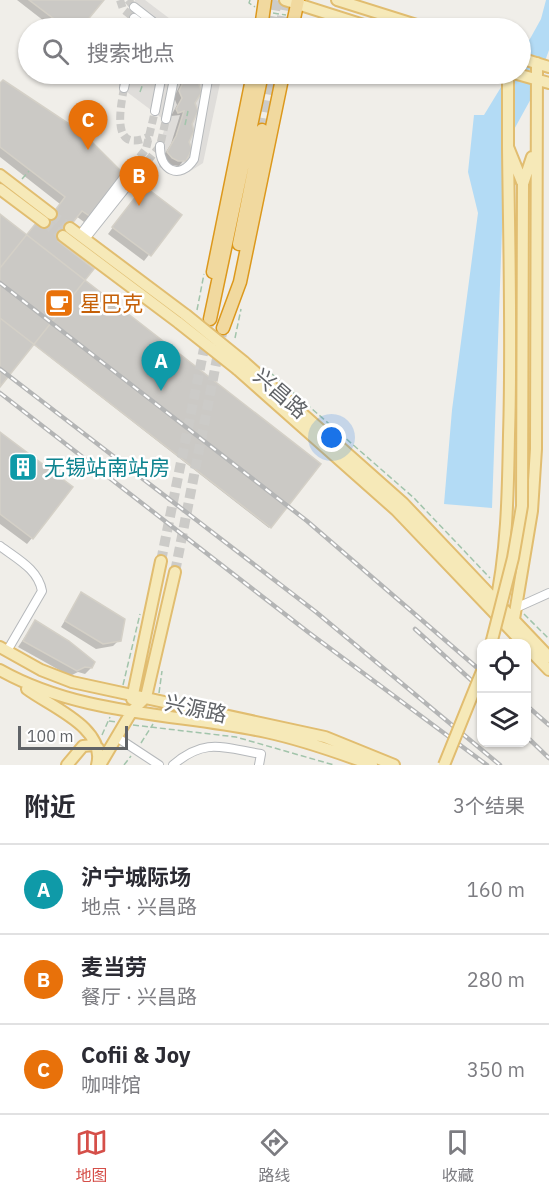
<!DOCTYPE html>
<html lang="zh">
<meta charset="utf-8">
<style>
body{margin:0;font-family:"IBM Plex Sans","Noto Sans SC",sans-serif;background:#f2f2f3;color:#2b2b33}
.controls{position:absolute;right:18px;bottom:18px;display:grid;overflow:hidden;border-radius:12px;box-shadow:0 2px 4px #0004}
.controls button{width:54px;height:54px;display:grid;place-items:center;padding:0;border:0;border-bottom:2px solid #e1e1e2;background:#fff;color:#2b2b33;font:30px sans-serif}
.scale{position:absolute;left:18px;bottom:15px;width:110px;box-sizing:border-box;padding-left:6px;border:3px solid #606367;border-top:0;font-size:16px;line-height:21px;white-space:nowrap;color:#606367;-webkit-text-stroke:4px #fff;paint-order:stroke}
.you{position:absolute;left:332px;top:438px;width:21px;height:21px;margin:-15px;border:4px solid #fff;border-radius:50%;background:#1a73e8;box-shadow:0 0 0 9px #1a73e833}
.badge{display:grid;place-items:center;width:39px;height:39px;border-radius:50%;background:#d54f49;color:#fff;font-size:20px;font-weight:700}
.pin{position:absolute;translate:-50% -50px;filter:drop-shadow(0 2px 3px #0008)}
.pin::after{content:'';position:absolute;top:32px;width:21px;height:18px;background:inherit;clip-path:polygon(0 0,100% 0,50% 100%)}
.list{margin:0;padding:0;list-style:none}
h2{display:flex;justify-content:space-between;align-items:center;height:78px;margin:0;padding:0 24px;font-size:26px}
h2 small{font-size:20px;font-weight:400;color:#7c7c81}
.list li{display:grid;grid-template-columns:39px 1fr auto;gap:18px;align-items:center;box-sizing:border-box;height:90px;padding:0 24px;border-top:2px solid #e1e1e2}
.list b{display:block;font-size:22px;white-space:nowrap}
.list p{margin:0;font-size:20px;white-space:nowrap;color:#7c7c81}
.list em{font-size:20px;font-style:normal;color:#7c7c81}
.icon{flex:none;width:33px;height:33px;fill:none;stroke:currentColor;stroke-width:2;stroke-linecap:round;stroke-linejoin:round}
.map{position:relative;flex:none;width:549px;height:765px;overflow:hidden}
.search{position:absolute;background:#fff;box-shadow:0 2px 4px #0004;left:18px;right:18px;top:18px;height:66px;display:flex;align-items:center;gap:15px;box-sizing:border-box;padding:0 21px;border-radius:33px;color:#7c7c81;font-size:22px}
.sheet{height:348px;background:#fff}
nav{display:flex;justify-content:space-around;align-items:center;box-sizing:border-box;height:84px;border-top:2px solid #e1e1e2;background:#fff;font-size:16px;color:#7c7c81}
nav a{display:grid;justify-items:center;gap:3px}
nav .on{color:#d54f49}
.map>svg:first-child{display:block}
.industrial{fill:#dfddda}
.water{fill:#b3dbf5}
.shadow{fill:#0003}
.building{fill:#cbc9c5;stroke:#d4d0c7;stroke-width:1.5}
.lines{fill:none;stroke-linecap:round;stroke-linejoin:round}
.minor-tunnel{stroke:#cccbc8;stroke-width:8;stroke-dasharray:8 4;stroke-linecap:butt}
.major-tunnel{stroke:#cccbc8;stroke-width:10;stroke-dasharray:10 5;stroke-linecap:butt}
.highway-tunnel{stroke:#cccbc8;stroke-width:12;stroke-dasharray:12 6;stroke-linecap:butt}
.minor-casing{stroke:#b5b8bb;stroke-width:10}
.major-casing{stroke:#e1bd70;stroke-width:14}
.highway-casing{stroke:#dc981c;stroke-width:15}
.path{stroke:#a2c4ab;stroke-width:1.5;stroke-dasharray:6 3;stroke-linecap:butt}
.minor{stroke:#fff;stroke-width:8}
.major{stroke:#f6e9b8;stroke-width:10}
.highway{stroke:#f1d99f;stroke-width:12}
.rail-casing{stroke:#b4b5b5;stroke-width:4.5}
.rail{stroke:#fff;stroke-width:2;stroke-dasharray:7;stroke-linecap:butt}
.major-bridge-casing{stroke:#e1bd70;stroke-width:14;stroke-linecap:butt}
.major-bridge{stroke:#f6e9b8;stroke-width:10}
.labels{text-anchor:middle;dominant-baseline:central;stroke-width:5;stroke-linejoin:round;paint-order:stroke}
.food-label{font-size:21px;fill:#c56008;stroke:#fff;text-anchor:start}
.street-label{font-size:21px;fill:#606367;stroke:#fff}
.culture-label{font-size:21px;fill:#0d838f;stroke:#fff;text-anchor:start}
</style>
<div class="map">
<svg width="549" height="765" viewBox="0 0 549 765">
<rect width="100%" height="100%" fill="#f0eee9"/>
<path class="industrial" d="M135 0H145L182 28H130Z
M122 74H222L203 163 189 172 172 173 159 167V145L167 122 119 86Z"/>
<path class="water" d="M546 0H549V50L533 95 505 146 492 508 444 504 452 410 478 213 468 172 474 115H484L509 74H520L521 55 541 19Z"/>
<path class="shadow" d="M17 0H102L79 28H53Z
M132 74H151L150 79 144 84H129Z
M181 74H199L184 160 179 166 166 164 162 158 171 144 180 115 171 116 177 105 174 97 180 85 178 79Z
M0 85 90 216 84 222 76 216 56 241 83 281 319 465 269 528 33 344 0 385V216L26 236 41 229 60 204 0 157Z
M138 194 180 215 144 261 108 234Z
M0 434 32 538 27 544 0 524Z
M81 594 119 640 113 646 96 649 61 627Z
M35 622 91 668 85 674 78 672 70 676 18 647Z"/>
<path class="building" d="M29 0H104L81 28H66Z
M135 74H153V77L136 81Z
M184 74H201L199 85 202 92 195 103 198 111 192 124 194 131 189 142 192 149 186 161H178L172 158 167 152 176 136 184 111 178 113 176 109 182 98 179 91 185 78Z
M3 80 83 133 124 174 91 217 82 211 58 241 94 269 0 387V268L36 223 42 228 65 197 0 147V83Z
M144 186 182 215 151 256 112 227Z
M0 214 321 464 271 528 0 318Z
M0 432 73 487 33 539 0 514Z
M81 592 125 619 121 641 103 644 65 621Z
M35 620 69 641 95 662 92 668 85 667 77 671 23 641Z"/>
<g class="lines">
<path class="minor-tunnel" d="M120 0 123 9 134 18
M128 0 134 7
M124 88C120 110 111 155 150 136
M125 176 146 149 155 111
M132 180 160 146 166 119"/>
<path class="major-tunnel" d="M51 214 70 228
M44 222 63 236
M161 561 210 319
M175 572 223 328"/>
<path class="highway-tunnel" d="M271 28 276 0
M281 28 286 0
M262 130 272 74"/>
<g class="minor-casing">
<path id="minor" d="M134 7 161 28
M134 18 147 28
M124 88 127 74
M155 111 162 74
M166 119 175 74
M160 146C159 170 180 181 194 159L209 74
M80 235 125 176
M85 239 132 180
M0 546C17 559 38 569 42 591L7 651
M518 607 549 593
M118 738 159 765
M173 765C205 737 224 748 261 754L259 765"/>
</g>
<g class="major-casing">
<path id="major" d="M285 0 373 28
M337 0 426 28
M520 58 549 67
M508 74V147L523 184 532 157
M517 74 549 83
M0 175 51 214
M0 189 44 222
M70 228 186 315
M63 236 179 323
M244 362 403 503 549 657
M237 369 396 510 524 644
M494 612C507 553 508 495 509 435 512 339 509 243 508 147
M512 631 532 511 536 449 537 63
M526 646 549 670
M0 647 41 670 72 682 325 737 394 765
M0 670C82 716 176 713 266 732 303 740 337 752 372 765
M27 689C51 707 107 728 97 765
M132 699 161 561
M67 765 83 746 93 745 98 748
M100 765 132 711 146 697 175 572"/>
</g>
<g class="highway-casing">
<path id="highway" d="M261 28 265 0
M292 28 298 0
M239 244 262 130
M213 272 253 74
M210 319 262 74
M223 328 240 282 283 74"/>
</g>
<path class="path" d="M250 0 249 3 255 7
M273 13 286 15
M140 92 145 78
M185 125 188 111
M22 179 29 171
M197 310 204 274
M235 338 241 309
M272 374 414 498 490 578
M524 614 549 639
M123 685 140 614
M159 693 162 671
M109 721 116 722
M133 725 236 737 334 765
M102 735 110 717
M141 743 153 724
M124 765 131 756"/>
<use href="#minor" class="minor"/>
<use href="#major" class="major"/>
<use href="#highway" class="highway"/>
<g class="rail-casing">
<path id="rail" d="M0 283 307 521 482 672
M0 369 316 612 500 765
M0 393 308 632 487 765
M415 629 482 690
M526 705 549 725
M526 736 549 758"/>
</g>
<use href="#rail" class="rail"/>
<g class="major-bridge-casing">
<path id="major-bridge" d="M186 315 244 362
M179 323 237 369
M491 644 513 558 522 506 523 184
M444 765 482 671"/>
</g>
<use href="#major-bridge" class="major-bridge"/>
</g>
<defs>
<g id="cafe-square" transform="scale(1.5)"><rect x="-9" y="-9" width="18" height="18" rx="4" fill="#e8710a" stroke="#fff"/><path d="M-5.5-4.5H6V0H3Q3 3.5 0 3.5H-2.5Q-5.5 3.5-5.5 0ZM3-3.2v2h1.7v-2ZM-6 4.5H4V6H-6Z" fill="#fff"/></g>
<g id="building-square" transform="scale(1.5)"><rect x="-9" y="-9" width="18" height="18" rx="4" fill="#0f9aa8" stroke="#fff"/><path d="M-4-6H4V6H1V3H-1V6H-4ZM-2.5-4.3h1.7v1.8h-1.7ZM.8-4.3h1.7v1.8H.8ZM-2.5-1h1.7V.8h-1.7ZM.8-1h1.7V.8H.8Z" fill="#fff"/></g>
</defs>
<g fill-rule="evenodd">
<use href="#cafe-square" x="59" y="303"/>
<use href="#building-square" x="23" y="467"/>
</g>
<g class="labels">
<g class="food-label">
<text x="80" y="303">星巴克</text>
</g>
<g class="street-label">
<text transform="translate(281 393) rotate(41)">兴昌路</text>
<text transform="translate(196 708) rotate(12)">兴源路</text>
</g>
<g class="culture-label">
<text x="44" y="467">无锡站南站房</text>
</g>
</g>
</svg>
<div class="controls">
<button><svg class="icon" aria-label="locate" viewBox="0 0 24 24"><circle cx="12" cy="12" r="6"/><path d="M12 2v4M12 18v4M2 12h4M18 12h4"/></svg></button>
<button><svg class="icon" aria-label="layers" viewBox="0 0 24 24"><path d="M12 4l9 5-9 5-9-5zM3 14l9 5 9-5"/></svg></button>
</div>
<div class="scale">100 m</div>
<div class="you"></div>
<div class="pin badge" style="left:161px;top:391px;background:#0f9aa8">A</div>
<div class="pin badge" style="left:139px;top:206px;background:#e8710a">B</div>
<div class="pin badge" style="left:88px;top:150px;background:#e8710a">C</div>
<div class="search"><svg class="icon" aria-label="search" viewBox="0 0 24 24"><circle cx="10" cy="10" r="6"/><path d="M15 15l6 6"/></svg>搜索地点</div>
</div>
<section class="sheet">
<h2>附近<small>3个结果</small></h2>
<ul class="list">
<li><span class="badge" style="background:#0f9aa8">A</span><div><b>沪宁城际场</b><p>地点 · 兴昌路</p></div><em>160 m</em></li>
<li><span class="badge" style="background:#e8710a">B</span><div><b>麦当劳</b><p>餐厅 · 兴昌路</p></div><em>280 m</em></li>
<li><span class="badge" style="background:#e8710a">C</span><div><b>Cofii &amp; Joy</b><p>咖啡馆</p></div><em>350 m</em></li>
</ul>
</section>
<nav>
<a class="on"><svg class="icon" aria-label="map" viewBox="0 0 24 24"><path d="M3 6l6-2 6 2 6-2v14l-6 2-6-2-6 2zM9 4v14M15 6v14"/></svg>地图</a>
<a><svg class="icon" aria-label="directions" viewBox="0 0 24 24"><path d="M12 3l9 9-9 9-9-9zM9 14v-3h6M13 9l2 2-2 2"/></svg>路线</a>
<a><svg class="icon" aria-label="saved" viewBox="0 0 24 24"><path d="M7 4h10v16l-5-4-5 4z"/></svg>收藏</a>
</nav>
